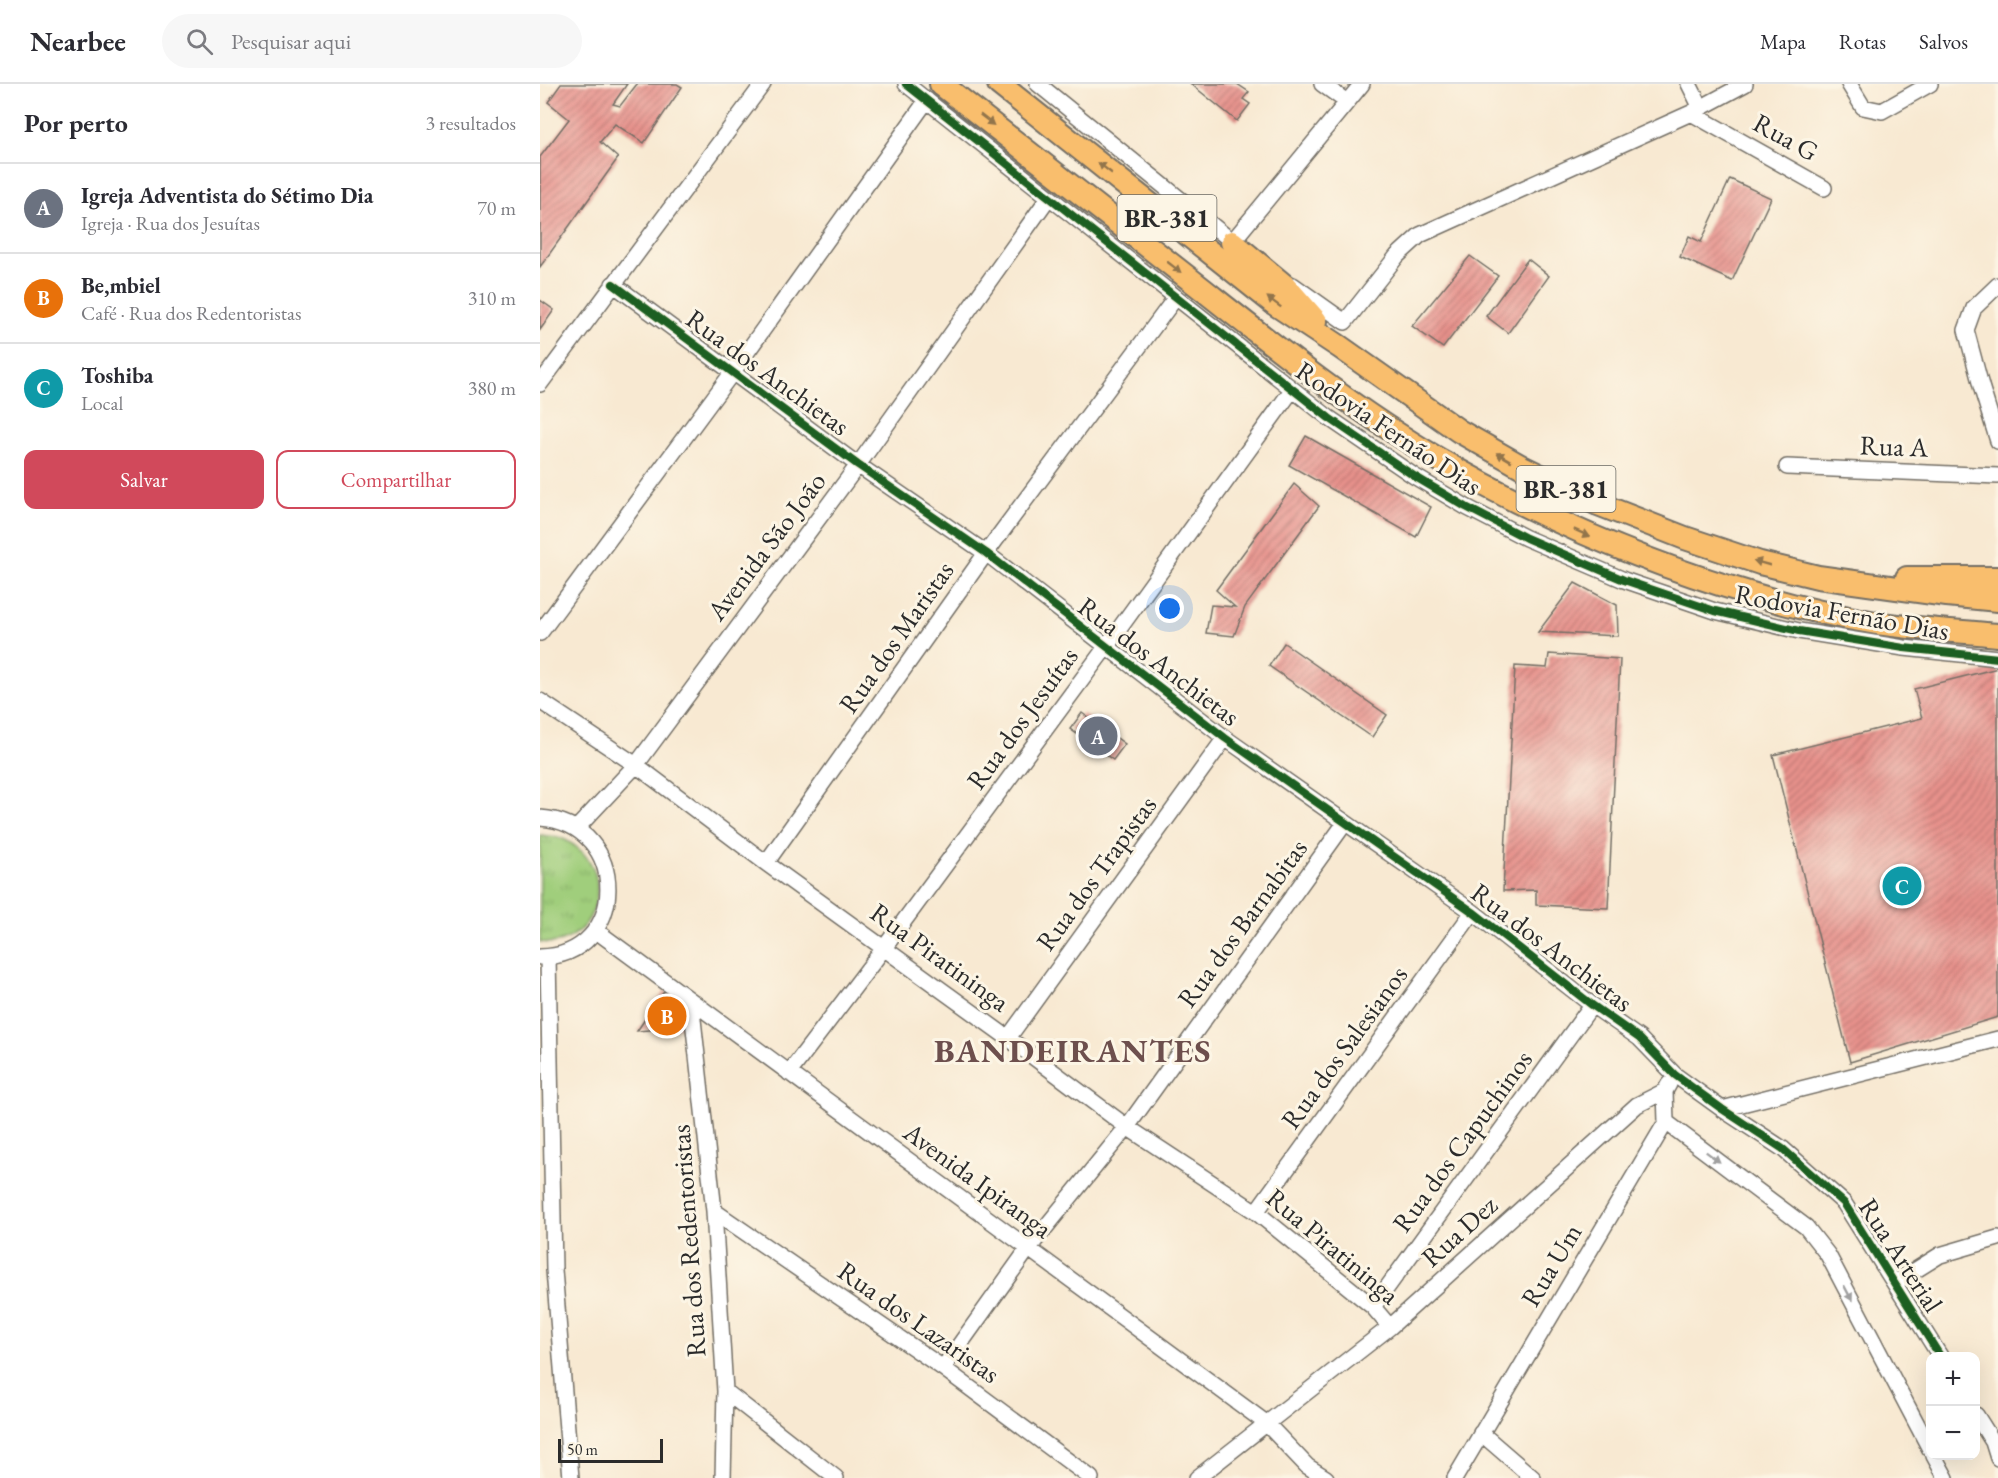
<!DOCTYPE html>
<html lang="pt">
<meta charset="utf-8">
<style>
body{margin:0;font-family:"EB Garamond",serif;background:#f7f7f7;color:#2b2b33}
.controls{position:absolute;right:18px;bottom:18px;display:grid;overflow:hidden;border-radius:12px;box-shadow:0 6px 24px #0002}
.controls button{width:54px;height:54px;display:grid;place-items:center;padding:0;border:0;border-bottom:2px solid #e1e1e2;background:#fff;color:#2b2b33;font:30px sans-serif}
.scale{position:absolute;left:18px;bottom:15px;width:105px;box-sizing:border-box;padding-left:6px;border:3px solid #2b2b2b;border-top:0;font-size:16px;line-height:21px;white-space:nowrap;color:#2b2b2b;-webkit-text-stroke:4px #fcf5e5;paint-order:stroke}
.you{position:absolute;left:630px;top:525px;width:21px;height:21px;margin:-15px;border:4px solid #fff;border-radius:50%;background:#1a73e8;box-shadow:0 0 0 9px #1a73e833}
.badge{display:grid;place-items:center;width:39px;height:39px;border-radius:50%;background:#d1495b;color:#fff;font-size:20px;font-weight:700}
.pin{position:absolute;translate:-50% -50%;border:3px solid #fff;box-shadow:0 2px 6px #0006}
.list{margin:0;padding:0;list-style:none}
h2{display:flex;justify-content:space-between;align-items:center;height:78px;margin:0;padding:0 24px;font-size:26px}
h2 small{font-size:20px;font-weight:400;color:#7c7c81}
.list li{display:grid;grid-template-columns:39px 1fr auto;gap:18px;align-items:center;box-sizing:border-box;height:90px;padding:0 24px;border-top:2px solid #e1e1e2}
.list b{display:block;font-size:22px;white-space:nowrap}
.list p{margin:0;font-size:20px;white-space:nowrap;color:#7c7c81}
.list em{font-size:20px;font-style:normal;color:#7c7c81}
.actions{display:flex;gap:12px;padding:18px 24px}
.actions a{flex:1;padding:14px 0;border:2px solid #d1495b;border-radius:12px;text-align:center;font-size:21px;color:#d1495b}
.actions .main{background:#d1495b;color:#fff}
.icon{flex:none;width:33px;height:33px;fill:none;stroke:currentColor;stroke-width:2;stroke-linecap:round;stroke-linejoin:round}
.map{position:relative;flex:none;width:1458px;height:1394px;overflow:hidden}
header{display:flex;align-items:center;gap:36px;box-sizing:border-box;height:84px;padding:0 30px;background:#fff;border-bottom:2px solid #e1e1e2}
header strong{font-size:28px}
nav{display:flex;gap:33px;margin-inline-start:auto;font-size:21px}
.search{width:420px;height:54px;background:#f7f7f7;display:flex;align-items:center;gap:15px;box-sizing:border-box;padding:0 21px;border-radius:33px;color:#7c7c81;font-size:22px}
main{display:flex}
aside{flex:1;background:#fff}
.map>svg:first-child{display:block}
.park{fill:url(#park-tufts);stroke:#667c54;stroke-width:1.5}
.building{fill:url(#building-hatch)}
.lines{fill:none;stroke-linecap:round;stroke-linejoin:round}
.minor-casing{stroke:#736e65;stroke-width:18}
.highway-casing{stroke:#736e65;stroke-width:26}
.minor{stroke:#fff;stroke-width:15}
.highway{stroke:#f9be6d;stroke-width:22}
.cycleway-casing{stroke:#fcf5e5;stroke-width:11}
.cycleway{stroke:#1b5e20;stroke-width:8}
.oneway{fill:#92744c}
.oneway2{fill:#a0a0a0}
.labels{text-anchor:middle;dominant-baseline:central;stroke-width:6;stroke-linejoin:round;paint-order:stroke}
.shield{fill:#fcf5e5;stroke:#6a6863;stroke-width:1.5}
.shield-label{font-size:26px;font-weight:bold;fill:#2b2b2b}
.street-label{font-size:27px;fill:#2b2b2b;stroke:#fcf5e5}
.district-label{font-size:33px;font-weight:bold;letter-spacing:1.5px;fill:#6d4f4d;stroke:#fcf5e5}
</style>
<header>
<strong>Nearbee</strong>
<div class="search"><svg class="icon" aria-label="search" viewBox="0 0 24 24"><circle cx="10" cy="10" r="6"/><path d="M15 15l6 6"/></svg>Pesquisar aqui</div>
<nav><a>Mapa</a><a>Rotas</a><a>Salvos</a></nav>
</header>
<main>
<aside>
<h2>Por perto<small>3 resultados</small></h2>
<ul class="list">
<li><span class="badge" style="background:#6b7280">A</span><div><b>Igreja Adventista do Sétimo Dia</b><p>Igreja · Rua dos Jesuítas</p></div><em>70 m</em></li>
<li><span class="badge" style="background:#e8710a">B</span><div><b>Be,mbiel</b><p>Café · Rua dos Redentoristas</p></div><em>310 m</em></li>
<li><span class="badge" style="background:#0f9aa8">C</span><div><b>Toshiba</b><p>Local</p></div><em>380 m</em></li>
</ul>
<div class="actions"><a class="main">Salvar</a><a>Compartilhar</a></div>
</aside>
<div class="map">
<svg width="1458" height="1394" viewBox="0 0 1458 1394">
<defs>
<pattern id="park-tufts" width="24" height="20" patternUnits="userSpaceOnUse" patternTransform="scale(1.5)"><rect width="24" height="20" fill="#a0ce7c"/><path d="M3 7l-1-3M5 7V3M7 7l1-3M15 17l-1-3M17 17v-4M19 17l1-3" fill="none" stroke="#8ab16b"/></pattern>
<pattern id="building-hatch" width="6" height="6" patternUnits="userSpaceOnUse" patternTransform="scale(1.5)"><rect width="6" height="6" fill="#e7918b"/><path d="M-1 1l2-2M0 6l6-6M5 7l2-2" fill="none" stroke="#bb7772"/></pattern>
</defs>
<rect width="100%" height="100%" fill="#fcf5e5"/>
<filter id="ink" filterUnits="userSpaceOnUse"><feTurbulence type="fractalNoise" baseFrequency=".0167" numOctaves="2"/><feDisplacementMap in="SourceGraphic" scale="12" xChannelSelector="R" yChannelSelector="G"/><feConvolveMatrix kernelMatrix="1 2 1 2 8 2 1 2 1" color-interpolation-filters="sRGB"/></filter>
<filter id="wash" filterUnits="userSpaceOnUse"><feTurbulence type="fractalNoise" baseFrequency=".008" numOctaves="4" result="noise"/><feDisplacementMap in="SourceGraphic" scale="24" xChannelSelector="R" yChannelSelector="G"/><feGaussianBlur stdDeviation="1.35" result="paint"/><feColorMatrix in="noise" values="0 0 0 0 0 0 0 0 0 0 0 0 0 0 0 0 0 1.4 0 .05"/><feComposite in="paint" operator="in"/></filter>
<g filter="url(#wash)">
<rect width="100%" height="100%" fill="#f8e9d2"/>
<path class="park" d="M0 751C7 752 16 752 23 755 27 756 31 760 35 762 80 794 51 867 0 858Z"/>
<g id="blocks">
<path class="building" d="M21 0H87L73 20 80 22 97 0H137L142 3 104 59 75 40 60 58 78 74 0 183V73L29 35 8 18Z
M651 0H697L709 8 703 15 710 20 697 37Z
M1190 95 1231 114 1192 197 1140 173 1149 152 1161 158Z
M930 172 958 192 903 264 872 242Z
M988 175 1009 192 968 249 946 232Z
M0 216 14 226 0 246Z
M766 352 891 423 876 453 749 381Z
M754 400 779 422 705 523 694 552 666 549 671 521 695 523 676 506Z
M1035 499 1077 521 1078 552 998 548Z
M744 559 847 631 832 653 729 582Z
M1009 570 1080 575 1068 824 996 821V806L963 807 975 582 1007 584Z
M1458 584V933L1310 978 1233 671 1382 634 1374 605Z
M542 629 585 660 573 676 530 645Z
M125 906 146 920 149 943 97 947Z"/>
</g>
</g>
<g filter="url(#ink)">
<use href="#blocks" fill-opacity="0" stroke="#736e65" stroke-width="1.5"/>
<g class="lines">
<g class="minor-casing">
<path id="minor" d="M366 0 789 334 874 392 926 423 986 454 1084 496 1175 527 1259 547 1364 564 1458 574
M498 0 699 163
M782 0 807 18
M1149 0 1161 24
M1309 0 1323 23 1342 27 1390 0
M1151 29 1284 104
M692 158 822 0
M73 200 318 381 446 469 685 654 933 828 1052 921 1099 954 1135 991 1182 1025 1243 1065 1304 1119 1400 1272
M753 201 805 238 857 172 880 151 1151 29 1205 0
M1458 201 1434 224 1426 246 1441 302 1458 357
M0 300 223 0
M1247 383 1458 392
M0 549 192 289 387 16
M0 617 96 681 226 779 468 954 587 1043 716 1128 833 1223 850 1243
M0 734C92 740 89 873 0 873
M36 745 96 681 318 381 509 113
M226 779 446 469 636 213
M55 846 726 1339 767 1382 786 1394
M8 873 14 1186 31 1394
M151 917 174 1127 185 1307 183 1394
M468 954 685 654
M249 989 344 864 566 563 752 306
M1182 1025 1458 955
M1126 1038 1266 1143 1288 1171 1390 1365
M174 1127 403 1284 551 1394
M716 1128 933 828
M1355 1199 1400 1171 1458 1154
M833 1223 1052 921
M403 1284 488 1165 587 1043 805 739
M185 1307 296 1394
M1436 1331 1453 1358 1458 1374
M941 1349 993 1394
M1394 1372 1406 1394
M657 1394 850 1243 1097 1021 1125 1007
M915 1394 1126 1038 1125 1007 1129 1000"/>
</g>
<g class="highway-casing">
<path id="highway" d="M401 0C488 68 574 136 661 204 737 264 814 326 898 375 997 432 1102 478 1212 510 1252 522 1295 532 1336 539 1376 545 1418 547 1458 551
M459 0 735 220 800 263 919 347 984 384 1058 420 1145 454 1220 479 1278 493 1407 511 1458 516
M692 158 746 203 776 237
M1367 494H1458"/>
</g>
<use href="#minor" class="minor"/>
<use href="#highway" class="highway"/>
<g class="cycleway-casing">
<path id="cycleway" d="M366 0 789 334 874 392 926 423 986 454 1084 496 1175 527 1259 547 1364 564 1458 574
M73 200 318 381 446 469 685 654 933 828 1052 921 1099 954 1135 991 1182 1025 1243 1065 1304 1119 1400 1272"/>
</g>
<use href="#cycleway" class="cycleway"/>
</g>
<defs><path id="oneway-solid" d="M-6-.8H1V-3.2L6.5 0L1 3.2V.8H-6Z" transform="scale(1.5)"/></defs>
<g class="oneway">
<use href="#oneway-solid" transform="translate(447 36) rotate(38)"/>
<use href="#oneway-solid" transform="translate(565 84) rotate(-142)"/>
<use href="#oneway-solid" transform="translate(634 183) rotate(38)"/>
<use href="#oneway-solid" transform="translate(734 218) rotate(-143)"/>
<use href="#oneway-solid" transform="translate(964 373) rotate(-150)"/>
<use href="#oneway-solid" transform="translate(1042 449) rotate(24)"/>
<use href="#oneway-solid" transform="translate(1222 479) rotate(-164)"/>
</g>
<g class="oneway2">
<use href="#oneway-solid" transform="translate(1173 1073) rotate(37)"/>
<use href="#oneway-solid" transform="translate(1308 1209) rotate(62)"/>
</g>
</g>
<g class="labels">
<g class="shield">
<rect x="577.5" y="111" width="99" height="46" rx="4.5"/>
<rect x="976.5" y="382" width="99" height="46" rx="4.5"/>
</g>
<g class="shield-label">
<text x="627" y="134">BR-381</text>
<text x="1026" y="405">BR-381</text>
</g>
<g class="street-label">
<text transform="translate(1246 53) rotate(29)">Rua G</text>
<text transform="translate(228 288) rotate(36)">Rua dos Anchietas</text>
<text transform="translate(849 344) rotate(34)">Rodovia Fernão Dias</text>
<text transform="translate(1354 362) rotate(2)">Rua A</text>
<text transform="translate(226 462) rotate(-53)">Avenida São João</text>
<text transform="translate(1302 528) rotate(10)">Rodovia Fernão Dias</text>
<text transform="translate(356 553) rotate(-55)">Rua dos Maristas</text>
<text transform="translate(619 577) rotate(37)">Rua dos Anchietas</text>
<text transform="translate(482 634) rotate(-54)">Rua dos Jesuítas</text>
<text transform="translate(556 789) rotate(-54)">Rua dos Trapistas</text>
<text transform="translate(702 839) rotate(-54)">Rua dos Barnabitas</text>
<text transform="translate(1012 863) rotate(37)">Rua dos Anchietas</text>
<text transform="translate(400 873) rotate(36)">Rua Piratininga</text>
<text transform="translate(804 963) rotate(-54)">Rua dos Salesianos</text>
<text transform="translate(922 1057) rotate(-54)">Rua dos Capuchinos</text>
<text transform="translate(438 1096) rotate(36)">Avenida Ipiranga</text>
<text transform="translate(919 1147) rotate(-42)">Rua Dez</text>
<text transform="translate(148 1157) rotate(-94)">Rua dos Redentoristas</text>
<text transform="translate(793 1162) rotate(40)">Rua Piratininga</text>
<text transform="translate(1361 1171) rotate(57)">Rua Arterial</text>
<text transform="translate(1011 1181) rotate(-59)">Rua Um</text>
<text transform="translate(379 1238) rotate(35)">Rua dos Lazaristas</text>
</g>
<g class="district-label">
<text x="533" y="966">BANDEIRANTES</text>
</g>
</g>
</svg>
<div class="controls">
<button>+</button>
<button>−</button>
</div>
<div class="scale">50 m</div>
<div class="you"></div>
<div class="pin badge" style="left:558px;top:652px;background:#6b7280">A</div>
<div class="pin badge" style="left:127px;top:932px;background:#e8710a">B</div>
<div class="pin badge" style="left:1362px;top:802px;background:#0f9aa8">C</div>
</div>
</main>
